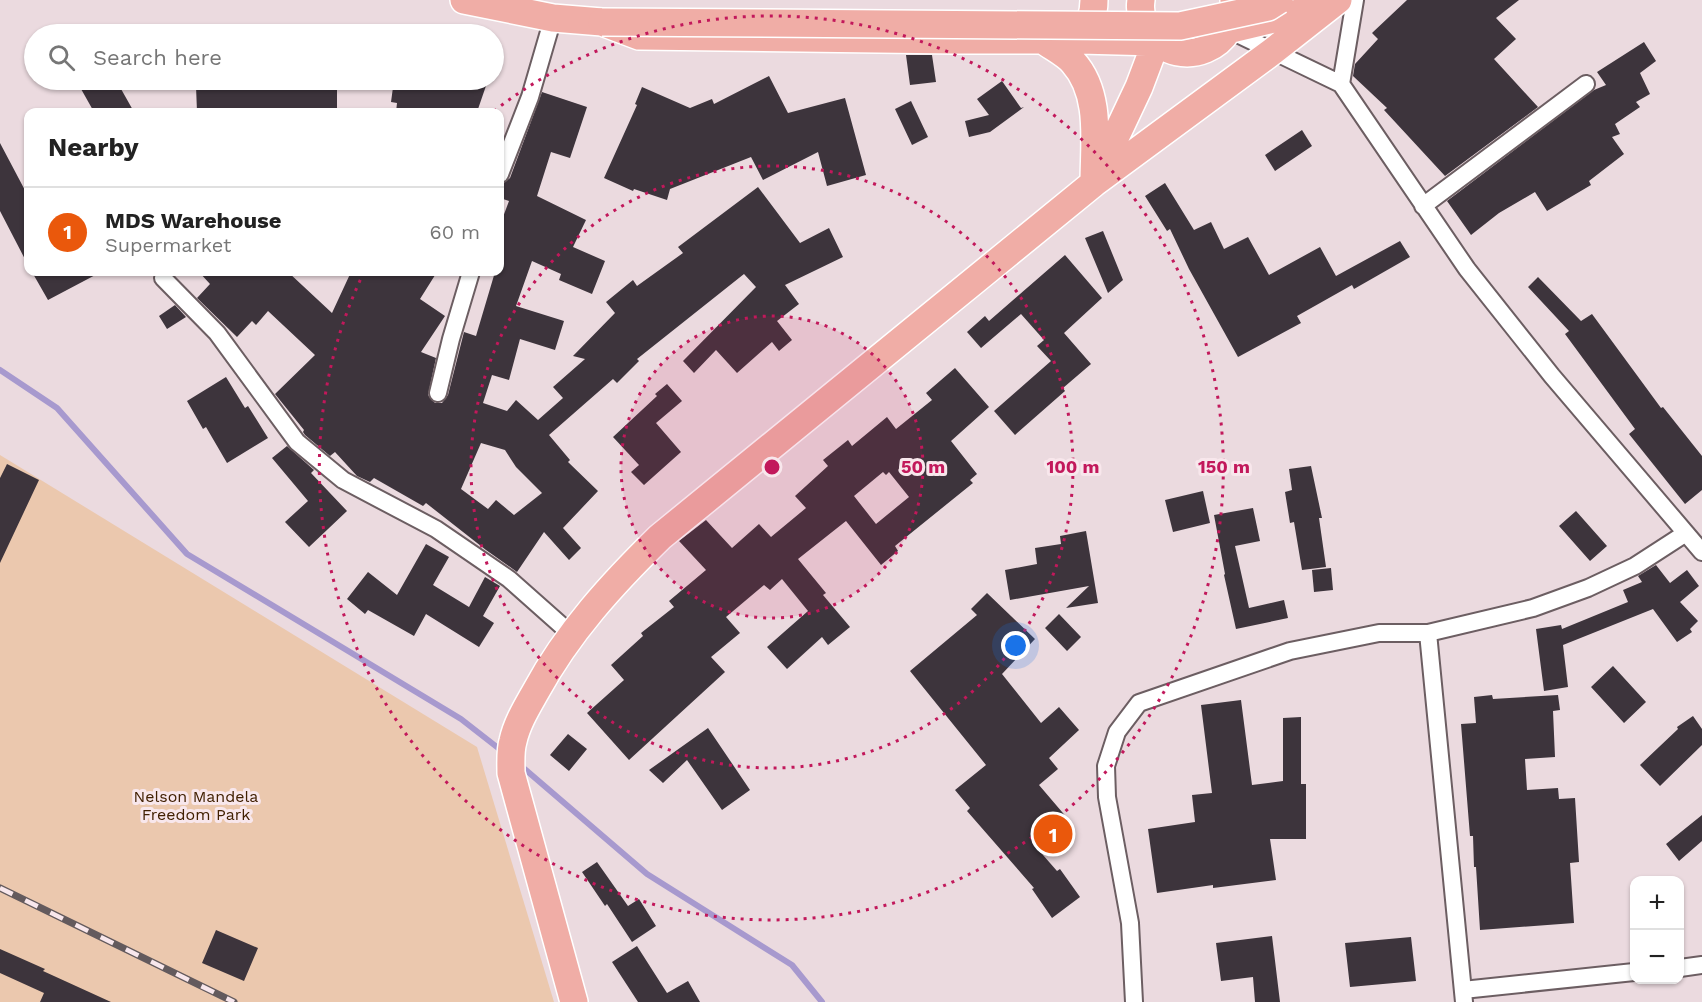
<!DOCTYPE html>
<meta charset="utf-8">
<style>
body{margin:0;font-family:"Work Sans",sans-serif;background:#f6f6f6;color:#222}
.controls{position:absolute;right:18px;bottom:18px;display:grid;overflow:hidden;border-radius:12px;box-shadow:0 2px 4px #0004}
.controls button{width:54px;height:54px;display:grid;place-items:center;padding:0;border:0;border-bottom:2px solid #e0e0e0;background:#fff;color:#222;font:30px sans-serif}
.you{position:absolute;left:1016px;top:646px;width:21px;height:21px;margin:-15px;border:4px solid #fff;border-radius:50%;background:#1a73e8;box-shadow:0 0 0 9px #1a73e833}
.badge{display:grid;place-items:center;width:39px;height:39px;border-radius:50%;background:#ea580c;color:#fff;font-size:20px;font-weight:700}
.pin{position:absolute;translate:-50% -50%;border:3px solid #fff;box-shadow:0 2px 6px #0006}
.list{margin:0;padding:0;list-style:none}
h2{display:flex;justify-content:space-between;align-items:center;height:78px;margin:0;padding:0 24px;font-size:26px}
h2 small{font-size:20px;font-weight:400;color:#767676}
.list li{display:grid;grid-template-columns:39px 1fr auto;gap:18px;align-items:center;box-sizing:border-box;height:90px;padding:0 24px;border-top:2px solid #e0e0e0}
.list b{display:block;font-size:22px;white-space:nowrap}
.list p{margin:0;font-size:20px;white-space:nowrap;color:#767676}
.list em{font-size:20px;font-style:normal;color:#767676}
.icon{flex:none;width:33px;height:33px;fill:none;stroke:currentColor;stroke-width:2;stroke-linecap:round;stroke-linejoin:round}
.map{position:relative;flex:none;width:1702px;height:1002px;overflow:hidden}
.search{position:absolute;background:#fff;box-shadow:0 2px 4px #0004;left:24px;top:24px;width:480px;height:66px;display:flex;align-items:center;gap:15px;box-sizing:border-box;padding:0 21px;border-radius:33px;color:#767676;font-size:22px}
.panel{position:absolute;background:#fff;box-shadow:0 2px 4px #0004;left:24px;top:108px;width:480px;height:168px;border-radius:12px}
.map>svg:first-child{display:block}
.green{fill:#ebc8ae}
.lines{fill:none;stroke-linecap:round;stroke-linejoin:round}
.stream{stroke:#a799ce;stroke-width:6}
.building{fill:#3d343c;fill-rule:evenodd}
.minor-casing{stroke:#6c5e62;stroke-width:20}
.primary-casing{stroke:#fff;stroke-width:30}
.minor{stroke:#fff;stroke-width:16}
.primary{stroke:#f0ada6;stroke-width:27}
.rail-casing{stroke:#635a5d;stroke-width:7}
.rail{stroke:#f8e7ec;stroke-width:4.5;stroke-dasharray:14;stroke-linecap:butt}
.primary-bridge-casing{stroke:#fff;stroke-width:30;stroke-linecap:butt}
.primary-bridge{stroke:#f0ada6;stroke-width:27}
.ring{fill:none;stroke:#c2185b;stroke-width:3;stroke-dasharray:3 6}
.labels{text-anchor:middle;dominant-baseline:central;stroke-width:6;stroke-linejoin:round;paint-order:stroke}
.park-label{font-size:16px;fill:#412002;stroke:#f8e7ec}
.centre{fill:#c2185b;stroke:#f8e7ec;stroke-width:3}
.ring-label{font-size:18px;text-anchor:middle;font-weight:bold;fill:#c2185b;stroke:#f8e7ec;stroke-width:6;stroke-linejoin:round;paint-order:stroke}
</style>
<div class="map">
<svg width="1702" height="1002" viewBox="0 0 1702 1002">
<rect width="100%" height="100%" fill="#ebdadf"/>
<path class="green" d="M0 455 477 747 554 1002H0Z"/>
<g class="lines">
<path class="stream" d="M0 370 57 408 187 554 461 719 502 751
M520 765 647 874 792 965 822 1002"/>
</g>
<path class="building" d="M1407 0H1519L1496 18 1516 39 1494 59 1538 107 1445 176 1384 110 1387 108 1353 76 1355 64 1378 39 1372 33Z
M1644 42 1656 61 1640 73 1650 94 1636 102 1640 107 1615 124 1620 134 1612 137 1624 154 1589 181 1591 185 1547 211 1535 192 1499 213 1471 235 1447 201 1594 90 1606 85 1597 72Z
M906 55H932L936 82 910 85Z
M769 76 788 113 845 98 866 175 827 186 818 152 763 180 751 157 670 189 667 200 634 189 633 191 604 178 637 105 635 104 642 87 690 108 712 99 714 104Z
M76 80H116L134 112H94Z
M245 80H337V112H197L196 86H245Z
M394 80H488L477 112H396L397 103 391 102Z
M1002 81 1021 108 1024 107 990 132 969 137 965 121 989 115 977 99Z
M542 92 587 107 570 158 551 152 537 196 586 220 573 247 605 261 592 294 559 280 561 274 532 261 516 306 564 321 555 350 520 339 509 380 492 375 483 403 507 411 516 400 538 420 563 398 553 387 585 359 573 356 615 313 606 302 633 280 637 286 683 253 678 247 758 187 800 243 829 228 843 257 785 285 799 304 777 321 792 340 779 351 772 342 737 373 716 350 694 373 683 361 756 287 744 274 637 359 639 361 617 383 613 379 549 435 570 460 568 462 598 491 563 528 581 548 569 560 544 532 517 572 486 550 426 503 423 506 374 478 370 482 357 476 335 452 330 456 305 435 303 432 304 430 275 394 315 355 268 311 256 325 252 321 237 337 197 298 210 284 199 272H288L332 313 351 272H437L420 299 445 316 421 352 436 358 428 395 435 403H442L448 395 464 332 476 336 495 272H500V225L509 201 500 198V190L502 184 510 178ZM481 443 505 450 516 467 542 493 514 515 496 500 488 509 461 489Z
M911 101 928 137 912 145 895 109Z
M1302 130 1312 146 1275 171 1265 155Z
M0 143 28 196V265L0 211Z
M1165 183 1194 230 1211 222 1224 249 1248 237 1269 275 1320 247 1336 276 1400 241 1410 257 1354 289 1352 285 1297 316 1301 323 1238 357 1189 269 1170 229 1167 231 1145 196Z
M1103 231 1123 280 1108 293 1085 238Z
M1065 255 1102 298 1064 333 1091 364 1063 388 1065 391 1015 435 994 411 1051 361 1037 346 1044 340 1021 314 981 348 967 332 985 316 989 321Z
M32 272H101L48 300Z
M1538 277 1581 321 1592 314 1661 408 1663 407 1702 456V490L1685 504 1629 434 1635 429 1565 334 1569 331 1528 287Z
M175 305 186 317 167 329 159 316Z
M955 368 989 407 951 441 977 474 970 480 973 483 895 546 898 551 881 565 846 521 798 559 826 593 823 595 850 627 828 645 822 637 787 669 767 647 808 611 782 579 770 590 764 585 726 617 740 633 711 657 725 672 629 760 587 713 624 680 611 665 643 636 641 633 674 607 669 601 706 570 679 541 706 520 732 548 759 524 771 537 806 508 795 496 828 466 823 460 848 440 852 446 887 417 896 429 932 400 926 393ZM883 472 886 475 889 472 909 497 876 524 854 496Z
M226 377 245 408 248 406 268 438 227 463 206 427 203 429 187 401Z
M667 384 682 401 656 423 681 452 644 485 631 472 639 465 613 437 657 396 655 394Z
M287 446 314 470 311 473 347 511 309 547 285 522 308 501 272 458Z
M7 464 39 480 0 563V478Z
M1311 466 1322 518H1319L1326 567 1302 570 1294 522 1290 523 1285 492 1292 490 1289 469Z
M1203 491 1210 523 1173 532 1165 500Z
M1253 508 1260 541 1235 546 1249 608 1284 600 1288 618 1236 629 1224 575 1225 574 1214 515Z
M1576 511 1607 546 1590 561 1559 526Z
M1086 531 1098 603 1066 608 1089 586 1010 600 1005 570 1037 564 1035 548 1061 544 1060 536Z
M426 544 449 557 433 585 469 607 485 577 500 586 483 616 494 623 479 647 426 614 414 636 368 610 365 614 347 599 368 572 397 595Z
M1656 565 1670 583 1687 570 1699 586 1680 602 1698 621 1690 629 1692 632 1677 642 1653 609 1563 645 1568 687 1544 691 1536 629 1561 625 1562 629 1628 602 1623 590 1642 582 1638 576Z
M1331 568 1333 590 1314 592 1312 570Z
M987 593 1035 639 1002 674 1041 723 1059 707 1079 730 1049 758 1058 769 1039 785 1068 819 1036 847 1057 871 1060 869 1080 897 1052 918 1032 889 1034 888 967 811 970 808 955 790 986 765 910 671 977 615 971 609Z
M1059 614 1081 637 1067 651 1045 628Z
M1613 666 1646 702 1624 723 1591 687Z
M1492 695 1493 699 1558 695 1560 710 1553 711 1555 757 1525 759 1527 790 1558 788 1559 799 1575 798 1579 862 1570 863 1574 923 1480 930 1476 867H1474L1473 836H1470L1461 724 1476 723 1474 697Z
M1241 700 1252 785 1283 781V718L1301 717V784H1306V839H1270L1276 880 1213 888V885L1157 893 1148 829 1195 822 1192 795 1212 793 1201 705Z
M1693 716 1702 729V745L1660 786 1640 765 1678 729 1677 727Z
M708 728 750 790 722 810 687 760 663 783 649 770Z
M568 734 587 749 569 771 550 755Z
M1702 815V841L1679 861 1666 844Z
M597 862 628 906 639 899 656 926 632 942 607 904 605 906 582 872Z
M216 930 258 948 244 981 202 963Z
M1272 936 1280 1002H1255L1253 977 1221 981 1216 943Z
M1411 937 1416 981 1350 987 1345 943Z
M637 946 667 993 688 981 700 1002H638L612 962Z
M0 949 45 969 43 971 111 1002H40L44 993 0 973Z"/>
<g class="lines">
<g class="minor-casing">
<path id="minor" d="M1229 30 1341 84 1467 269 1552 376 1702 552
M1341 84 1355 0
M500 174 530 97 553 18
M1423 206 1586 84
M163 278 217 333 297 442 343 480 436 529 509 579 571 634
M438 393 451 339 471 272
M1428 633 1464 1002
M1680 968 1702 965
M1463 990 1634 972
M1134 1002 1130 923 1107 797 1106 766 1117 732 1139 703 1290 651 1379 633H1428L1533 608 1588 588 1635 566 1686 533"/>
</g>
<g class="primary-casing">
<path id="primary" d="M464 0 553 18 602 22 639 36 955 40H1080L1156 42
M1141 0C1139 13 1143 25 1151 35 1180 72 1240 47 1234 0
M1228 30 1298 13 1322 5
M1043 40C1052 47 1065 53 1073 62 1102 94 1094 143 1094 183
M1080 40C1089 26 1094 16 1094 0
M1097 176 1139 87 1156 42
M574 1002 511 773C511 763 510 751 513 741 517 723 527 707 536 691 568 632 612 584 660 537L1094 183 1273 51 1338 0"/>
</g>
<use href="#minor" class="minor"/>
<use href="#primary" class="primary"/>
<g class="rail-casing">
<path id="rail" d="M0 888 234 1002"/>
</g>
<use href="#rail" class="rail"/>
<g class="primary-bridge-casing">
<path id="primary-bridge" d="M602 22 1180 26 1268 7 1279 0"/>
</g>
<use href="#primary-bridge" class="primary-bridge"/>
</g>
<circle cx="772" cy="467" r="151" fill="#c2185b" fill-opacity=".12"/>
<g class="ring">
<circle cx="772" cy="467" r="151"/>
<circle cx="772" cy="467" r="301"/>
<path d="M494 111A452 452 0 1 1 364 272"/>
</g>
<g class="labels">
<g class="park-label">
<text x="196" y="796">Nelson Mandela<tspan x="196" dy="18">Freedom Park</tspan></text>
</g>
</g>
<circle cx="772" cy="467" r="9" class="centre"/>
<g class="ring-label">
<text x="923" y="473">50 m</text>
<text x="1073" y="473">100 m</text>
<text x="1224" y="473">150 m</text>
</g>
</svg>
<div class="controls">
<button>+</button>
<button>−</button>
</div>
<div class="you"></div>
<div class="pin badge" style="left:1053px;top:834px">1</div>
<div class="search"><svg class="icon" aria-label="search" viewBox="0 0 24 24"><circle cx="10" cy="10" r="6"/><path d="M15 15l6 6"/></svg>Search here</div>
<section class="panel">
<h2>Nearby<small></small></h2>
<ul class="list">
<li><span class="badge">1</span><div><b>MDS Warehouse</b><p>Supermarket</p></div><em>60 m</em></li>
</ul>
</section>
</div>
